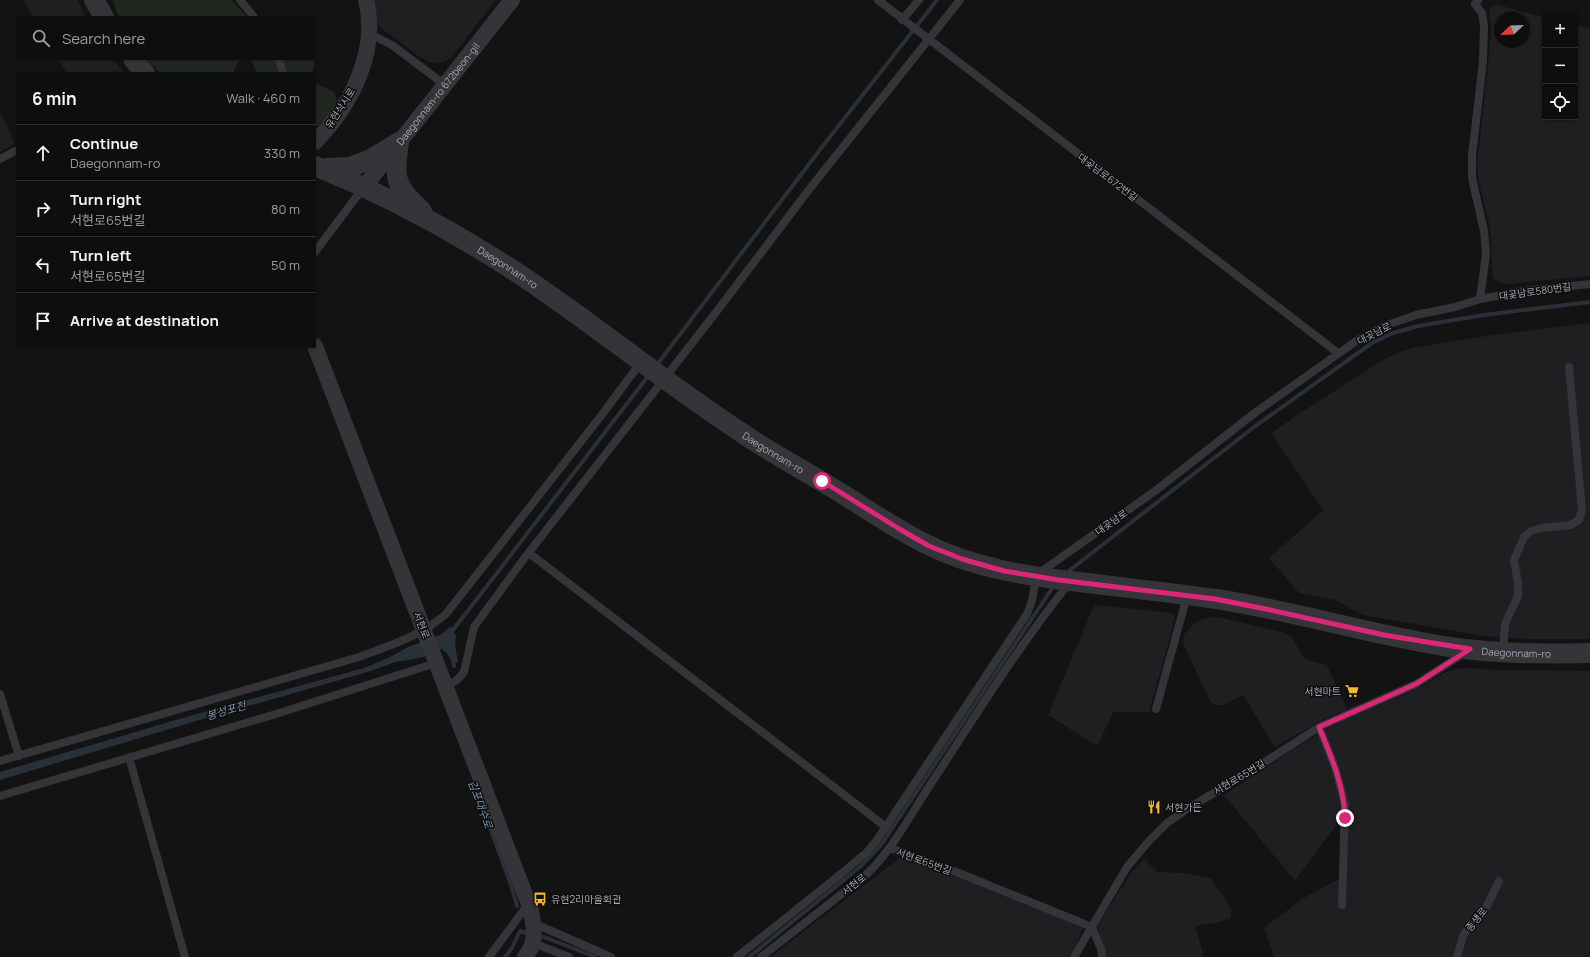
<!DOCTYPE html>
<meta charset="utf-8">
<style>
body{margin:0;font-family:Manrope,"Noto Sans KR",sans-serif;background:#1c1c1d;color:#f1f3f6}
.controls{position:absolute;right:12px;top:12px;display:grid;overflow:hidden;border-radius:0px;box-shadow:0 1px 3px #0004}
.controls button{width:36px;height:36px;display:grid;place-items:center;padding:0;border:0;border-bottom:1px solid #2e2e2f;background:#0e0e0f;color:#f1f3f6;font:20px sans-serif}
.compass{position:absolute;left:1494px;top:12px;width:36px;height:36px;border-radius:50%;background:#0e0e0f;box-shadow:0 1px 3px #0004;rotate:247deg}
.stop{position:absolute;width:12px;height:12px;margin:-9px;border:3px solid #db2777;border-radius:50%;background:#fff}
.stop.end{background:#db2777;border-color:#fff;box-shadow:0 1px 4px #0008}
.list{margin:0;padding:0;list-style:none}
h2{display:flex;justify-content:space-between;align-items:center;height:52px;margin:0;padding:0 16px;font-size:17px}
h2 small{font-size:13px;font-weight:400;color:#9b9c9e}
.list li{display:grid;grid-template-columns:26px 1fr auto;gap:12px;align-items:center;box-sizing:border-box;height:56px;padding:0 16px;border-top:1px solid #2e2e2f}
.list b{display:block;font-size:15px;white-space:nowrap}
.list p{margin:0;font-size:13px;white-space:nowrap;color:#9b9c9e}
.list em{font-size:13px;font-style:normal;color:#9b9c9e}
.icon{flex:none;width:22px;height:22px;fill:none;stroke:currentColor;stroke-width:2;stroke-linecap:round;stroke-linejoin:round}
.map{position:relative;flex:none;width:1590px;height:957px;overflow:hidden}
.search{position:absolute;background:#0e0e0f;box-shadow:0 1px 3px #0004;left:16px;top:16px;width:300px;height:44px;display:flex;align-items:center;gap:10px;box-sizing:border-box;padding:0 14px;border-radius:0px;color:#9b9c9e;font-size:15px}
.panel{position:absolute;background:#0e0e0f;box-shadow:0 1px 3px #0004;left:16px;top:72px;width:300px;height:276px;border-radius:0px}
.map>svg:first-child{display:block}
.built{fill:#1f1f21;fill-rule:evenodd}
.green{fill:#1f2720}
.water{fill:#293038}
.lines{fill:none;stroke-linecap:round;stroke-linejoin:round}
.stream{stroke:#293038;stroke-width:4}
.service{stroke:#343439;stroke-width:8}
.minor{stroke:#343439;stroke-width:16}
.tertiary{stroke:#343439;stroke-width:20}
.route{stroke:#db2777;stroke-width:5}
.labels{text-anchor:middle;dominant-baseline:central;stroke-width:3;stroke-linejoin:round;paint-order:stroke}
.street-label{font-size:10px;fill:#a4a8b5;stroke:#0e0e0f}
.poi-label{font-size:10px;fill:#a4a8b5;stroke:#0e0e0f;text-anchor:start}
.water-label{font-size:11px;font-style:italic;fill:#7b94b0;stroke:#0e0e0f}
</style>
<div class="map">
<svg width="1590" height="957" viewBox="0 0 1590 957">
<rect width="100%" height="100%" fill="#131314"/>
<path class="built" d="M24 0H78L85 17H32Z
M372 0H496L450 59 443 62 437 63 429 62 417 55 381 28 377 21Z
M1493 5H1499L1545 18V117H1575V25L1590 28V276L1508 284 1499 282 1493 278 1490 227 1479 183 1477 166 1489 55 1491 30 1489 10ZM1500 18H1524V42H1500Z
M57 59H113L124 73H67Z
M0 111 15 144 0 152Z
M1590 323V639H1525L1484 636 1363 615 1335 600 1299 593 1269 558 1323 510 1271 433 1300 413 1386 358 1400 352 1412 348 1479 337Z
M1094 605 1163 612 1175 614 1173 626 1149 712H1113L1099 743 1095 745 1048 715Z
M1210 617 1222 618 1282 632 1291 636 1303 656 1308 660 1327 665 1347 709 1322 720 1275 747 1243 695 1224 705H1216L1211 702 1183 644 1184 635 1191 626 1200 620Z
M1466 668 1499 670 1590 671V957H1274L1264 928 1302 899 1339 879 1341 834 1339 821 1295 881 1224 795 1298 746 1327 729 1352 717 1406 694 1446 672 1457 669Z
M900 858 906 859 968 880 1063 919 1082 928 1077 943 1069 957H770Z
M1144 859 1157 872 1183 873 1210 878 1226 899 1231 910V918L1220 922 1195 926 1204 957H1106L1097 926 1133 870Z"/>
<path class="green" d="M112 0H232L247 17H119Z
M315 58 312 73H257L252 62 248 59C238 60 235 64 234 73H160L147 59H315Z
M315 81C320 87 325 87 331 90 347 100 324 122 315 128Z"/>
<path class="water" d="M451 626 456 636 455 644 458 662 452 664C449 657 448 651 440 649L427 656 414 659 395 662 371 671 196 721 0 780V772L186 717 364 668 390 657 408 647 442 634Z"/>
<g class="lines">
<path class="stream" d="M656 366 822 147 937 0
M1070 570 1254 427 1372 343 1393 333 1418 326 1484 315 1590 302
M450 634 649 375
M453 658 454 666
M479 797 511 885 517 906
M544 937 596 957
M505 957 512 948 520 931 526 933
M749 957 861 866 881 845 1051 590"/>
<path class="service" d="M240 0 254 17
M878 0 1338 353
M902 20 919 0
M370 34 392 45 445 85
M279 59 283 73
M0 159 17 150
M315 252 363 188
M1480 299 1523 291 1590 284
M529 553 886 827
M1503 652 1505 624 1518 596V583L1514 560 1524 537 1531 531 1541 528 1571 525 1579 520 1582 510 1569 367
M446 687 457 680 464 672 474 627 523 560 717 311 811 187 960 0
M0 694 19 756
M1156 709 1187 596
M1319 727 1335 767 1345 804 1342 905
M129 757 185 957
M0 761 359 657C389 646 421 636 446 614L601 416 641 362
M0 796 276 714 436 663
M890 848 954 871 1092 927 1101 949 1102 957
M533 923 611 957
M533 943 569 957
M489 957 529 903
M737 957 841 874 866 853 877 840 1027 614C1033 601 1035 590 1035 576L1155 491 1256 412 1359 339 1384 326 1416 315 1455 307 1480 299 1486 254 1484 231 1472 178V156L1483 61 1484 26 1482 13 1475 4 1478 0
M761 957 866 875C894 848 912 812 934 779 978 712 1020 644 1070 582
M1074 957 1127 867 1149 841 1167 823 1187 809 1254 769 1319 727 1416 684 1466 652
M1457 957 1463 936 1468 928 1479 918 1487 906 1499 881"/>
<g class="minor">
<path d="M315 142C351 106 379 51 366 0"/>
<path id="s1" d="M364 187 512 0"/>
<path d="M315 346 531 910C534 930 538 940 525 957"/>
</g>
<g class="tertiary">
<path d="M94 0 104 17"/>
<path d="M133 59 145 73"/>
<path d="M399 142C394 180 394 184 422 211"/>
<path id="s2" d="M315 166C384 194 451 230 513 270 594 323 667 385 748 437 773 454 800 468 826 484 860 504 893 528 928 545 972 567 1022 575 1070 581 1119 587 1168 592 1216 599 1295 611 1371 635 1450 647 1497 654 1543 654 1590 653"/>
<path d="M326 168 350 167 369 160 399 142"/>
</g>
</g>
<g class="lines">
<path class="route" d="M822 481 901 530 929 546 962 559 1004 571 1059 580 1215 599 1261 608 1384 635 1470 649 1416 684 1319 727C1331 756 1344 786 1345 818"/>
</g>
<defs>
<g id="supermarket-bare" transform="scale(1.08)"><path d="M-6-5.5h2.5l.6 2H6L4.5 2H-2.5L-4.4-4H-6ZM-1.5 3.2a1.3 1.3 0 1 0 .1 0ZM3 3.2a1.3 1.3 0 1 0 .1 0Z" fill="#f0b92f" stroke="#0e0e0f" stroke-width="2.5" paint-order="stroke"/></g>
<g id="restaurant-bare" transform="scale(1.08)"><path d="M-5-6h1v4h1v-4h1v4h1v-4h1v5L-1.5 .5V6h-2V.5L-5-1ZM5-6V6H3V1.5H1.5Q1.5-4 5-6Z" fill="#f0b92f" stroke="#0e0e0f" stroke-width="2.5" paint-order="stroke"/></g>
<g id="bus-bare" transform="scale(1.08)"><path d="M-5-6H5V4H4V6H2V4H-2V6H-4V4H-5ZM-3.5-4V0h7V-4ZM-3.5 1.2v1.5H-2V1.2ZM2 1.2v1.5H3.5V1.2Z" fill="#f0b92f" stroke="#0e0e0f" stroke-width="2.5" paint-order="stroke"/></g>
</defs>
<g fill-rule="evenodd">
<use href="#supermarket-bare" x="1352" y="691"/>
<use href="#restaurant-bare" x="1154" y="807"/>
<use href="#bus-bare" x="540" y="899"/>
</g>
<g class="labels">
<g class="street-label">
<text stroke="none"><textPath href="#s1" startOffset="119">Daegonnam-ro 672beon-gil</textPath></text>
<text transform="translate(340 108) rotate(-57)">유현삭시로</text>
<text transform="translate(1108 177) rotate(37)">대곶남로672번길</text>
<text stroke="none"><textPath href="#s2" startOffset="218">Daegonnam-ro</textPath></text>
<text transform="translate(1535 291) rotate(-8)">대곶남로580번길</text>
<text transform="translate(1374 333) rotate(-27)">대곶남로</text>
<text stroke="none"><textPath href="#s2" startOffset="542">Daegonnam-ro</textPath></text>
<text transform="translate(1111 522) rotate(-35)">대곶남로</text>
<text transform="translate(422 625) rotate(69)">서현로</text>
<text stroke="none"><textPath href="#s2" startOffset="1322">Daegonnam-ro</textPath></text>
<text transform="translate(1239 777) rotate(-31)">서현로65번길</text>
<text transform="translate(924 861) rotate(20)">서현로65번길</text>
<text transform="translate(854 884) rotate(-39)">서현로</text>
<text transform="translate(1476 919) rotate(-51)">종생로</text>
</g>
<g class="poi-label">
<text x="1341" y="691" text-anchor="end">서현마트</text>
<text x="1165" y="807">서현가든</text>
<text x="551" y="899">유현2리마을회관</text>
</g>
<g class="water-label">
<text transform="translate(226 710) rotate(-16)">봉성포천</text>
<text transform="translate(481 804) rotate(70)">김포대수로</text>
</g>
</g>
</svg>
<div class="controls">
<button>+</button>
<button>−</button>
<button><svg class="icon" aria-label="locate" viewBox="0 0 24 24"><circle cx="12" cy="12" r="6"/><path d="M12 2v4M12 18v4M2 12h4M18 12h4"/></svg></button>
</div>
<svg class="compass" viewBox="-18 -18 36 36"><path d="M0-13l5 13h-10z" fill="#e53935"/><path d="M0 13l5-13h-10z" fill="#9b9c9e"/></svg>
<div class="stop" style="left:822px;top:481px"></div>
<div class="stop end" style="left:1345px;top:818px"></div>
<div class="search"><svg class="icon" aria-label="search" viewBox="0 0 24 24"><circle cx="10" cy="10" r="6"/><path d="M15 15l6 6"/></svg>Search here</div>
<section class="panel">
<h2>6 min<small>Walk · 460 m</small></h2>
<ul class="list">
<li><svg class="icon" aria-label="ahead" viewBox="0 0 24 24"><path d="M12 20V5M6 11l6-6 6 6"/></svg><div><b>Continue</b><p>Daegonnam-ro</p></div><em>330 m</em></li>
<li><svg class="icon" aria-label="right" viewBox="0 0 24 24"><path d="M7 20v-9h11M14 6l5 5-5 5"/></svg><div><b>Turn right</b><p>서현로65번길</p></div><em>80 m</em></li>
<li><svg class="icon" aria-label="left" viewBox="0 0 24 24"><path d="M17 20v-9H6M10 6l-5 5 5 5"/></svg><div><b>Turn left</b><p>서현로65번길</p></div><em>50 m</em></li>
<li><svg class="icon" aria-label="arrive" viewBox="0 0 24 24"><path d="M6 21V4h12l-3 4 3 4H6"/></svg><div><b>Arrive at destination</b></div></li>
</ul>
</section>
</div>
